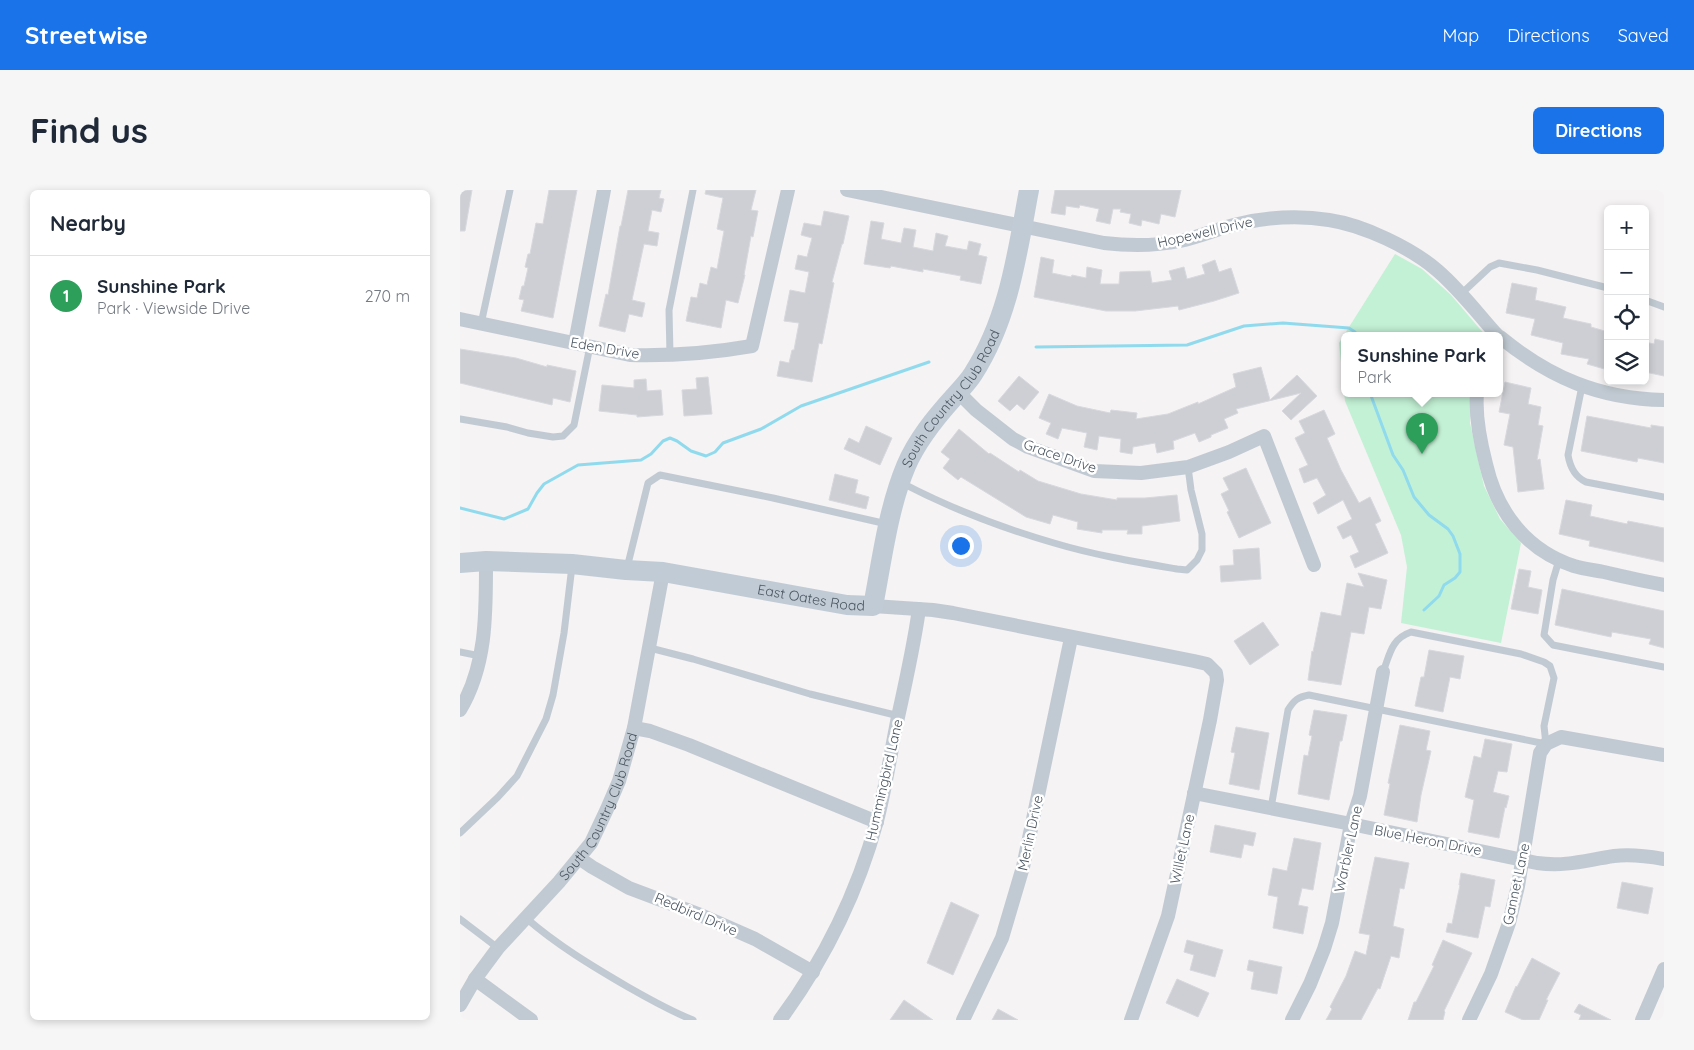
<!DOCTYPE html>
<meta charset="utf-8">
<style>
body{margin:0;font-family:Quicksand,sans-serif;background:#f6f6f7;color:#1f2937}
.controls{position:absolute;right:15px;top:15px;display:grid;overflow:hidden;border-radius:8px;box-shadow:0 2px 8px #0003}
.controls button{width:45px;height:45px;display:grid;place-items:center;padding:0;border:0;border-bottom:1px solid #e0e1e3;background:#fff;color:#1f2937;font:25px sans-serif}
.you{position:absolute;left:500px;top:355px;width:18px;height:18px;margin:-12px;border:4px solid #fff;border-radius:50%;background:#1a73e8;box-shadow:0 0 0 8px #1a73e833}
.badge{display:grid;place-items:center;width:32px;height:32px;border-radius:50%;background:#1a73e8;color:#fff;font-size:16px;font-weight:700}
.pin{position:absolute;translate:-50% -41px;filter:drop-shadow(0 1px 2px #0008)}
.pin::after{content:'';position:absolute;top:26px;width:18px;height:15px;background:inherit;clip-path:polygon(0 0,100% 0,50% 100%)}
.popup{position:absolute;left:881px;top:142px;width:162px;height:65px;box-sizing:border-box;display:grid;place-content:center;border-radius:8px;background:#fff;filter:drop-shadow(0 1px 4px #0005);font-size:16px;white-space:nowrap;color:#747a83}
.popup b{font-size:19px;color:#1f2937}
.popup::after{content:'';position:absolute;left:50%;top:100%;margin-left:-10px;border:10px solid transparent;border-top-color:#fff}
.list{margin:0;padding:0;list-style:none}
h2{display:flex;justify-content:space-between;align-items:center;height:65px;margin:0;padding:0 20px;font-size:21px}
h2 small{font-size:16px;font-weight:400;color:#747a83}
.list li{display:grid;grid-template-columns:32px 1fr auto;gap:15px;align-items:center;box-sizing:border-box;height:80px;padding:0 20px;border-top:1px solid #e0e1e3}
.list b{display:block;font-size:19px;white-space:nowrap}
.list p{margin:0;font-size:16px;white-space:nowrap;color:#747a83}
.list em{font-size:16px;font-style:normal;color:#747a83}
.icon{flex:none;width:28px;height:28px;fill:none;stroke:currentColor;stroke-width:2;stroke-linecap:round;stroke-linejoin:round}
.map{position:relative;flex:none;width:1204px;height:830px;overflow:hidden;border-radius:8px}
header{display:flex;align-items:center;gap:30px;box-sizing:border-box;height:70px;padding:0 25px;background:#1a73e8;color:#fff}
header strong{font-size:24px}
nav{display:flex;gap:28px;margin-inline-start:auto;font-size:18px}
.intro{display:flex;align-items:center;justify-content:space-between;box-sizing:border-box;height:120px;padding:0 30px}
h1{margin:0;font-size:35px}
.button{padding:12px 22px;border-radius:8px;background:#1a73e8;color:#fff;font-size:18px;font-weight:700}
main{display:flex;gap:30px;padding:0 30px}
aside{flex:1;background:#fff;border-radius:8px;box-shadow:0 2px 8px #0003}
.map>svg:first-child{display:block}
.green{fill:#c3f1d5}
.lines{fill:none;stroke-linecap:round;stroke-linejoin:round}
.stream{stroke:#90daee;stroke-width:3}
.building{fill:#cdcfd5;stroke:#d7d9de}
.lane{stroke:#c1cad2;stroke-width:7}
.street{stroke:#c1cad2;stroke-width:14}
.secondary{stroke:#c1cbd6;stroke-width:20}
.labels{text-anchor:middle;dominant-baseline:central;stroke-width:5;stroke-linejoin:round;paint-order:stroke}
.street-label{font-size:14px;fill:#4a5661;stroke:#fff}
</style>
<header>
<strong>Streetwise</strong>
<nav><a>Map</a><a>Directions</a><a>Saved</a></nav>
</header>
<div class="intro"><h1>Find us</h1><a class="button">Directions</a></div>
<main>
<aside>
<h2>Nearby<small></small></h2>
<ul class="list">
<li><span class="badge" style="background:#2e9e5b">1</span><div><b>Sunshine Park</b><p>Park · Viewside Drive</p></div><em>270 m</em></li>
</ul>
</aside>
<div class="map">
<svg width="1204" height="830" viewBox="0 0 1204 830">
<rect width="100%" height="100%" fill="#f5f3f3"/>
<path class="green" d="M935 64 962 79 991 105 1025 145H884V203H1011L1010 233 1024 296 1040 329 1061 353 1041 453 941 433 947 377 941 345 885 211 879 153Z"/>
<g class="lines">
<path class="stream" d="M576 157 727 155 784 136 823 133 889 138 895 142 896 145
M910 203 933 265 943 280 954 307 969 325 988 339 993 346 1000 364V382L995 388 984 395 979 406 964 420
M0 318 44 329 68 319 77 303 84 294 118 275 181 270 191 264 203 251 210 248 217 251 231 261 246 266 255 262 263 253 301 239 341 216 469 172"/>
</g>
<path class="building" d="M0 0H12L5 41H0Z
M89 0H117L93 128 61 121 64 110 59 109 62 96H64L68 78 65 77 68 64H70L76 33 83 34Z
M168 0H201L199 8 204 9 201 22 192 20 188 41 199 43 197 56 184 54 172 110 185 113 182 127 169 124 165 142 139 136 146 104 148 105 160 36H161Z
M246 0H296L291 20 298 21 293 47 291 46 284 85H285L278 113 266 110 261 138 226 131 231 107 237 108 240 93 247 95 251 77 257 79 264 41 257 39 263 8 245 4Z
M595 0H721L715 27 701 24 699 34 682 30 681 36 669 33 671 24 660 22 661 19H653L650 34 636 31 639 19 620 15 619 18 606 16 605 25 591 23Z
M364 21 389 26 383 54H382L372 92 374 93 362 154 359 153 352 192 317 186 320 171 329 173 332 160H334L339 133 324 131 330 100 345 103 349 82 335 79 338 65 347 67 352 48 341 45 344 33 361 36Z
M411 31 424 33 421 49 441 53 444 38 456 40 453 57 473 61 476 43 488 46 485 56 507 60 509 51 521 54 518 65 527 67 521 94 500 90 501 86 463 79V82L431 76 430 78 404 74Z
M581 67 594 70 592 83 611 87 612 85 626 88 627 77 642 80 640 94H659L660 82 690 81 692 93 712 90 709 81 724 77 727 89 745 84 742 75 755 70 759 82 771 78 779 103 754 111 719 120 718 116 675 121H646L574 107Z
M1052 93 1077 98 1075 110 1106 117 1103 128 1131 134V137L1148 142V180L1127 174 1129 169 1101 164 1103 153 1071 145 1075 129 1046 123Z
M1195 149 1204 151V186L1185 182V152L1194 154Z
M0 159 56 168 87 177V175L116 181 110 212 93 208 92 215 0 193Z
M801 177 810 210 837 185 857 206 831 230 822 221 841 203 776 219 778 223 764 229 768 238 751 245V247L739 252 735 243 713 251 714 259 697 263 695 253 673 257 672 264 660 262 661 249 639 246 637 260 624 257 627 243 602 238 598 249 586 244 591 233 579 228 589 204 617 216 650 223 651 220 677 223 676 229 708 224 738 212V214L776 197 773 184Z
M559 186 579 202 564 220 557 214 550 221 538 211Z
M248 187 252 224 224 226 222 200 237 199 236 188Z
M186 189 187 201 201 200 203 225 177 227V225L139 221 142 195 174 198V190Z
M1045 192 1071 198 1068 214 1081 217 1078 235 1083 236 1077 270 1080 269 1084 299 1058 302 1053 257 1044 255 1050 224 1039 222Z
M864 220 875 244 867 248 881 280 899 313 910 307 921 331 915 334 928 363 895 378 890 366 899 362 891 345 883 349 877 337 892 329 883 310 858 324 853 313 866 305 857 288 844 293 839 279 848 275 835 248 845 243 839 231Z
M1127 226 1191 238V235L1204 237V273L1178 268 1177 272 1121 261Z
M406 236 432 248 420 275 384 259 389 248 399 253Z
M499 239 529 264 530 263 559 282 560 280 578 291 621 304 657 310V308H685L717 305 720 331 682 336V344H667L668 340H642V343L617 339 618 332 593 325 590 334 566 327 501 287 498 290 483 278 490 269 481 262Z
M786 278 811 333 779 348 767 322 769 321 761 304 769 300 763 288Z
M375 284 398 290 395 303 409 307 406 319 369 310Z
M1106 310 1132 315 1130 326 1167 334 1168 331 1204 338V372L1129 356 1130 351 1099 344Z
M799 358 801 389 761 392 760 376 774 375 773 360Z
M1059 379 1071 381 1068 397 1082 400 1078 424 1051 419Z
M898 383 927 390 921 419 909 417 904 444 891 442 881 495 848 490 852 461 853 462 861 422 881 426 887 393 904 397Z
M1102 399 1204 421V458L1189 454 1191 449 1152 442 1151 447 1095 435Z
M803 432 819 455 790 475 774 451Z
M969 460 1004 466 1000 489 990 487 983 522 955 516 961 487H964Z
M854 520 887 525 882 551H880L869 610 838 604 844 565 848 566 852 546 849 545Z
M940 535 970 541 966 560 971 561 961 605 957 632 924 625 930 594 928 593Z
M776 537 809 543 799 600 769 594 775 563 771 562Z
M1025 549 1052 554 1047 582 1038 581 1033 602 1049 606 1046 618 1045 617 1039 648 1008 642 1014 610 1005 607 1014 566 1021 568Z
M755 635 796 643 793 656 784 654 781 668 750 662Z
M834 648 861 653 853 700 842 698 838 715 848 717 843 744 813 738 818 707 808 705 813 678 827 681Z
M915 667 949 673 944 699 940 698 933 736 944 739 939 768 931 766 920 799 918 798 901 830H866L872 819 870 817 886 786 895 761 906 765 910 745 899 743Z
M1001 683 1035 690 1030 717 1025 716 1018 748 986 742 988 733 992 734 1000 695H999Z
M1162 692 1193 698 1188 724 1157 718Z
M491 712 519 725 493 785 467 773Z
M727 750 763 760 755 787 730 780 734 765 724 762Z
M983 750 1012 763 984 821 985 822 983 830H948L954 812H956L974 776 972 775Z
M1072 768 1100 783 1086 810H1088L1079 830H1063L1045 822 1056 796 1057 797Z
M789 770 822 777 817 804 791 799 794 782 787 780Z
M717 789 749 803 738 827 706 813Z
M444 810 473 830H430Z
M1119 814 1151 830H1119L1121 825 1114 822Z
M538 819 558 830H532Z"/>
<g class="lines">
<path class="lane" d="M1001 104 1030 77 1039 73 1077 80 1148 98
M1185 110 1204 117
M21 134 50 0
M210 165 209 120 233 0
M1122 196 1108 265C1110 277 1115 287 1126 292L1204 307
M0 229 47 237 68 243 93 247 103 246 114 235 130 156
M442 293C490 318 542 338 594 353 634 365 676 372 717 379L727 380 737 370 742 360V344L731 300 728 277
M1099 370 1093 390 1084 445 1093 455 1204 477
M167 378 188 293 200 285 313 308 427 334
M190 458 233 469 350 504 439 526
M0 462 20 466
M811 618 828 520C834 510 838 507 849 505L1086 554 1084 536 1094 488 1090 476 1084 472 1061 464 951 442C931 449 930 464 923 482
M0 643 38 607 57 586 86 529 93 505 104 443 112 376
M66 728C97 755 132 776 168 797 189 809 210 821 233 830
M0 729 38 758"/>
<g class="street">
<path d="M387 0 644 53C670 56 695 56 720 51 740 47 759 38 778 34 808 27 839 25 869 30 903 35 952 58 978 81 1000 100 1018 124 1037 145"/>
<path d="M0 129 170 165C211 166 252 163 292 156L328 0"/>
<path d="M1040 147C1089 187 1139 209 1204 210"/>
<path d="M115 153 144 0"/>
<path d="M498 202 516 220 553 249 568 257 634 281 681 283 728 277 769 262 804 246 854 375"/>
<path d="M1017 203C1015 227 1020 251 1026 274 1037 322 1066 360 1114 376 1124 379 1134 380 1144 382 1164 387 1184 391 1204 395"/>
<path d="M413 416 473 420 493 423 734 471 747 474 756 483 757 490 750 530 708 726 671 830"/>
<path d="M0 520C27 475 26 422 26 371"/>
<path d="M174 538 190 541 229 555 417 632"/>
<path d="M734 603 891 634 1077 673C1107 677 1126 670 1154 666 1171 664 1187 666 1204 669"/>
<path d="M119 668 132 677 169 698 238 724 295 749 353 782"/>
<path d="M15 789 71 830"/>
<path id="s1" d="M0 815 15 789 38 758 99 692 131 653 147 619 159 591 174 538 203 382"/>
<path d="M320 830C365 769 397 704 417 631 426 596 431 561 438 527 446 491 454 455 459 419"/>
<path d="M503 830 542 748 563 677 611 448"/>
<path d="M832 830 850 794 864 759 872 733 891 634 900 606 923 482"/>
<path d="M1009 830 1031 784 1049 733 1058 696 1080 563 1086 554 1101 547 1204 565"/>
<path d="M1182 830 1204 779"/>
</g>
<path class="secondary" id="s2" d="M0 373 26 371 112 374 166 380 203 382 387 415 413 416C422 370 428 319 446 276 457 250 475 228 494 207 500 200 508 192 513 184 549 128 557 64 569 0"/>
</g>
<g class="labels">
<g class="street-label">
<text transform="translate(745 42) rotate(-13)">Hopewell Drive</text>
<text transform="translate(145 158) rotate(10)">Eden Drive</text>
<text stroke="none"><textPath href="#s2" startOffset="642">South Country Club Road</textPath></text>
<text transform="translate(600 266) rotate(19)">Grace Drive</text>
<text stroke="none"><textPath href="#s2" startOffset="354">East Oates Road</textPath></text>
<text transform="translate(424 590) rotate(-77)">Hummingbird Lane</text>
<text stroke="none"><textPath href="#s1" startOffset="245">South Country Club Road</textPath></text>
<text transform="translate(570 643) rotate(-78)">Merlin Drive</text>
<text transform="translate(968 650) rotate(11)">Blue Heron Drive</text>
<text transform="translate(722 659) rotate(-78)">Willet Lane</text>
<text transform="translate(888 659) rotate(-78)">Warbler Lane</text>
<text transform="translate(1056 694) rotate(-78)">Gannet Lane</text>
<text transform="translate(236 724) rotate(23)">Redbird Drive</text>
</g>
</g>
</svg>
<div class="controls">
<button>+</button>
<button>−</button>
<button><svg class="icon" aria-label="locate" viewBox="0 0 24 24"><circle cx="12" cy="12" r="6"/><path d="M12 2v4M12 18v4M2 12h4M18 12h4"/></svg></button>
<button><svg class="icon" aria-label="layers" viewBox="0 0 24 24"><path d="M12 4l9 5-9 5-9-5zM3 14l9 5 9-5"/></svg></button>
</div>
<div class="you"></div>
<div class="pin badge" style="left:962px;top:264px;background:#2e9e5b">1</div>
<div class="popup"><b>Sunshine Park</b>Park</div>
</div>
</main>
